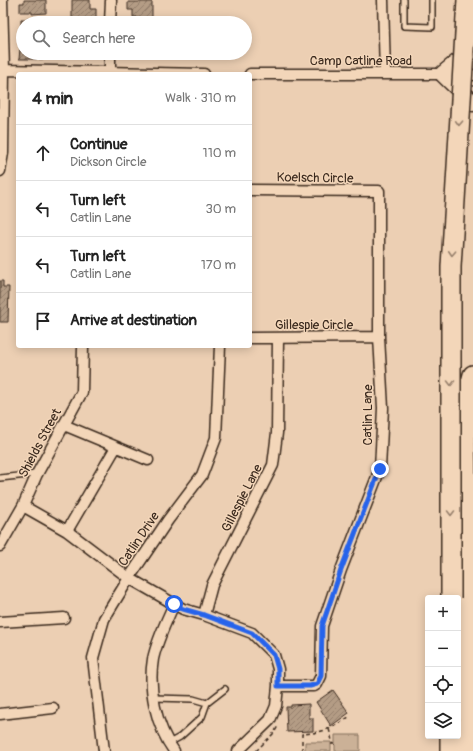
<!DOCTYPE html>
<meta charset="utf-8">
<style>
body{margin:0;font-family:Pangolin,sans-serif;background:#f2f2f2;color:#222}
.controls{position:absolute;right:12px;bottom:12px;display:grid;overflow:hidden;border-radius:4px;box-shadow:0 2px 10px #0003}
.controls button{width:36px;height:36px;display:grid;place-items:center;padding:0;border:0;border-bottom:1px solid #e0e0e0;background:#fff;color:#222;font:20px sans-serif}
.stop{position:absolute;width:12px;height:12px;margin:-9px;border:3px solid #2563eb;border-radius:50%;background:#fff}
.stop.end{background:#2563eb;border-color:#fff;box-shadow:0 1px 4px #0008}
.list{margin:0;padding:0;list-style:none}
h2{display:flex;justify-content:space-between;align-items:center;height:52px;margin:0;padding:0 16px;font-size:17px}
h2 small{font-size:13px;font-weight:400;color:#767676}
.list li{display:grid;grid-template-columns:26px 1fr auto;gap:12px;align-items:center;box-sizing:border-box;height:56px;padding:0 16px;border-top:1px solid #e0e0e0}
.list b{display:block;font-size:15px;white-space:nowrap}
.list p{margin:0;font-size:13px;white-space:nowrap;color:#767676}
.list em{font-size:13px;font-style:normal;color:#767676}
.icon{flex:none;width:22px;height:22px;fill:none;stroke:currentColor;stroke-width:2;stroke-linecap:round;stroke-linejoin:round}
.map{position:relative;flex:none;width:473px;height:751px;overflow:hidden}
.search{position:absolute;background:#fff;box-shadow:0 2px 10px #0003;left:16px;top:16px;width:236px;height:44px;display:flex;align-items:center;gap:10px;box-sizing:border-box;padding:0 14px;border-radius:22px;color:#767676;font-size:15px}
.panel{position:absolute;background:#fff;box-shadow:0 2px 10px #0003;left:16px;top:72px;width:236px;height:276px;border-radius:4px}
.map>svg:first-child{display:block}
.green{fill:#cbb197;stroke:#836e5a}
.building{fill:url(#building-hatch);stroke:#3b2a1e}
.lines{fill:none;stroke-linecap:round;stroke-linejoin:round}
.service-casing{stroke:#3b2a1e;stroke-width:8}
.minor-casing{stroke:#3b2a1e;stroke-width:13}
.primary-casing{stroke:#3b2a1e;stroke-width:19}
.motorway-casing{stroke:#3b2a1e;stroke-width:22}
.path{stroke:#3b2a1e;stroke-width:1.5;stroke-dasharray:4 3;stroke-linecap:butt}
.service{stroke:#f3d6b9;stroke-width:5}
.minor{stroke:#f3d6b9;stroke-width:10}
.primary{stroke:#f3d6b9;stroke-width:16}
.motorway{stroke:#f3d6b9;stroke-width:19}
.motorway-bridge-casing{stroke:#3b2a1e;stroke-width:22;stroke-linecap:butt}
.motorway-bridge{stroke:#f3d6b9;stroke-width:19}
.oneway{stroke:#97806c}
.route{stroke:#2563eb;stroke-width:5}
.labels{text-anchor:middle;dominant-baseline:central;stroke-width:3;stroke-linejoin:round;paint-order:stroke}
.street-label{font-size:13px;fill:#3b2a1e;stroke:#f3d6b9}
</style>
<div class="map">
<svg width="473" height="751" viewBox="0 0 473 751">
<defs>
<pattern id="building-hatch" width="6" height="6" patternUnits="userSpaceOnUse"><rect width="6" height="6" fill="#b49c85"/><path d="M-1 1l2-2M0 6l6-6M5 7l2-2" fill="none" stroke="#947f6c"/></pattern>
</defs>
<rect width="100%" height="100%" fill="#eccfb3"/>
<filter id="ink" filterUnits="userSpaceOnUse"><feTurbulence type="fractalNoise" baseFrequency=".025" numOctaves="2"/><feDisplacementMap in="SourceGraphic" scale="8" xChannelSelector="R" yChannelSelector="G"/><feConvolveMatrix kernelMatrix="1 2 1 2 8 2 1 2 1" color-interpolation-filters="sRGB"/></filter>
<g filter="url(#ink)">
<path class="green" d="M335 735H360V751H335Z
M305 742H331V751H305Z"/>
<path class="building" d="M24 0H46V13L32 14V12H20V3H24Z
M72 0H90V9H96V22L72 21Z
M128 2H152V20H137V17H133V10H128Z
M38 18H44V23H23V28H21V19H38Z
M20 49H23V53H44V59H19Z
M0 281H3V287H9L8 322H0Z
M333 690 349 713 331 726 316 702Z
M309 704V718H313V731L287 732 286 707H291V705Z"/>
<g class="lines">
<g class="service-casing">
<path id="service" d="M404 0V26L432 27V0
M0 478 37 474
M154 698 193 699 207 703 202 717 180 737 169 743
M207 703 225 689"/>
</g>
<g class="minor-casing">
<path id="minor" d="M383 0 385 74
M110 23 111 0
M4 70 204 74
M110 72V53
M250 74H443L473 75
M0 171 3 153 4 70 2 0
M250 190 379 191V337L383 408 380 469 341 570 322 626 321 676 317 684 314 686H278
M250 338 379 337
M64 425 148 460
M23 506 67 531 129 578 183 609 204 615 252 633 274 655 278 669V686L276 706 270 720 238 751
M67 531 116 447
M0 546 23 506 37 474 82 392 83 346
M204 615 212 585 273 465 277 433 278 338
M0 622 64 618
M0 714 53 708
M104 751 93 658 104 619 129 578 168 520 202 475 216 438 220 346
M174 751C156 726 148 689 153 659 157 640 166 622 174 604"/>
</g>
<g class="primary-casing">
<path id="primary" d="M470 52 443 74 473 103"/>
</g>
<g class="motorway-casing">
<path id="motorway" d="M450 751V736
M469 751 465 420 466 401 473 375"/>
</g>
<path class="path" d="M329 729 333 744
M331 744H335
M256 751 274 733 278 726
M302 751V734C323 733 332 728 349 717"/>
<use href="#service" class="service"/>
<use href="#minor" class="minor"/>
<use href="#primary" class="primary"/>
<use href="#motorway" class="motorway"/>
<g class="motorway-bridge-casing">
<path id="motorway-bridge" d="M451 598V267L467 0"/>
</g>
<use href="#motorway-bridge" class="motorway-bridge"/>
</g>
<defs><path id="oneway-chevron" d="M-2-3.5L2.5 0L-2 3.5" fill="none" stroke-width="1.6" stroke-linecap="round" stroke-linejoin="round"/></defs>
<g class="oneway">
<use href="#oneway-chevron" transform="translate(459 123) rotate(93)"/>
<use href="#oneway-chevron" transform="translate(452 253) rotate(93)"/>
<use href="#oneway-chevron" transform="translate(451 383) rotate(90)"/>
<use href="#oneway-chevron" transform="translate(451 513) rotate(90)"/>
</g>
</g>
<g class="lines" filter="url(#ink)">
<path class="route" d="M174 604 183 609 204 615 252 633 274 655 278 669V686H310L317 684 321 676 322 626 341 570 380 469"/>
</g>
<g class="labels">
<g class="street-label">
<text x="361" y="61">Camp Catline Road</text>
<text transform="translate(315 178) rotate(1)">Koelsch Circle</text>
<text x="314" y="325">Gillespie Circle</text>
<text transform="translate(368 415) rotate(-90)">Catlin Lane</text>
<text transform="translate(40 443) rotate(-62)">Shields Street</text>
<text transform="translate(242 498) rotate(-63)">Gillespie Lane</text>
<text transform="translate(139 539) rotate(-56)">Catlin Drive</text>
</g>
</g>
</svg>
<div class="controls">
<button>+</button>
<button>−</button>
<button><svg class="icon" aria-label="locate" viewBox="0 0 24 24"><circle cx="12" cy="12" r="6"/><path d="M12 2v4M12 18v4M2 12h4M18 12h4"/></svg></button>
<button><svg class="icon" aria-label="layers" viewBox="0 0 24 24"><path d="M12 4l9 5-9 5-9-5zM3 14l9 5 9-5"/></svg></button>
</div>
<div class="stop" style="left:174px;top:604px"></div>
<div class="stop end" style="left:380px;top:469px"></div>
<div class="search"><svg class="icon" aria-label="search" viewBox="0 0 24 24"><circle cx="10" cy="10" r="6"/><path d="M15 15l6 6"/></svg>Search here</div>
<section class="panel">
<h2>4 min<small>Walk · 310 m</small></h2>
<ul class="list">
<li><svg class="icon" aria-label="ahead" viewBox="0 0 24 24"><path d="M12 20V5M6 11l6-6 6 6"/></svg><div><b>Continue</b><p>Dickson Circle</p></div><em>110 m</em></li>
<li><svg class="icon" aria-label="left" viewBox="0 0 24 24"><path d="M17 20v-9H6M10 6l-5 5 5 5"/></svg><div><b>Turn left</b><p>Catlin Lane</p></div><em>30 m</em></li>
<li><svg class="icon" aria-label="left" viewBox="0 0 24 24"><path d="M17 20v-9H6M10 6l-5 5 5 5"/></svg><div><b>Turn left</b><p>Catlin Lane</p></div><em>170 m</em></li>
<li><svg class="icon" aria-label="arrive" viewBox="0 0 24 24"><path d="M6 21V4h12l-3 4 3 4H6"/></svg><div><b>Arrive at destination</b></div></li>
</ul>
</section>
</div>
